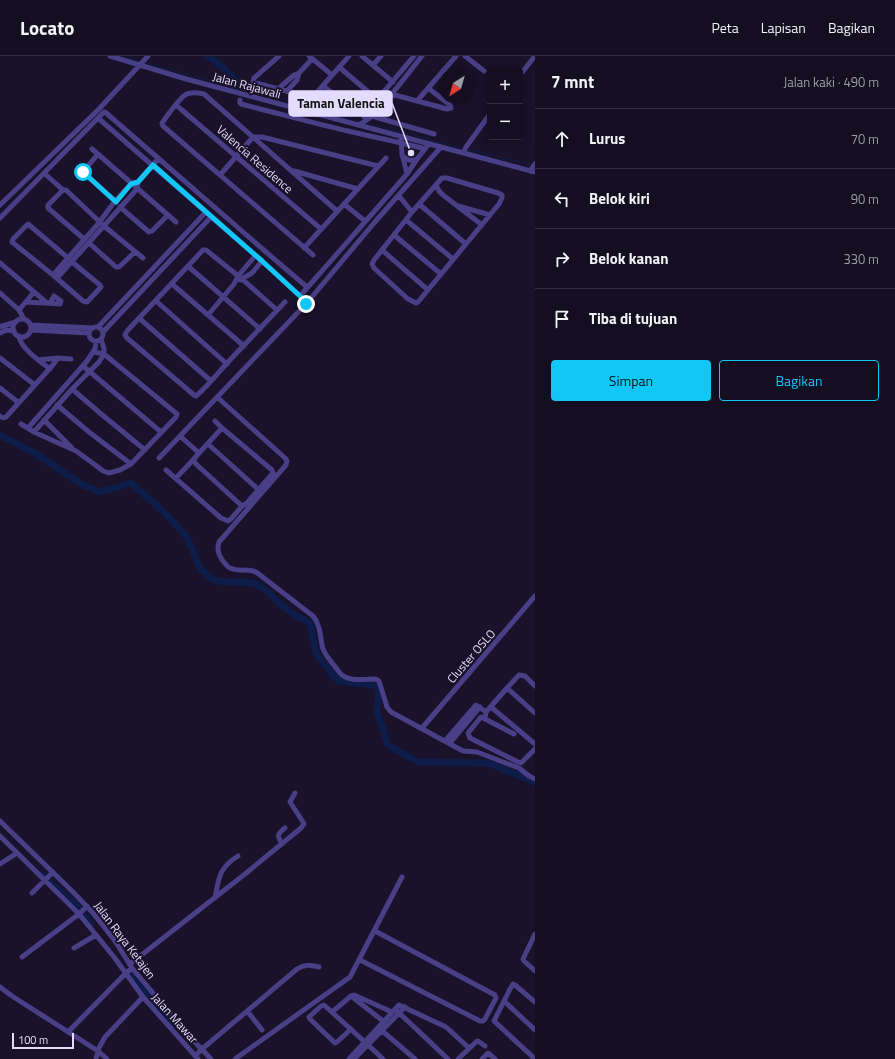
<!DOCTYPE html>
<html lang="id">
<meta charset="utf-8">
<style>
body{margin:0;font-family:"Titillium Web",sans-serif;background:#1c1729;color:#f1f3f6}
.controls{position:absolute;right:12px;top:12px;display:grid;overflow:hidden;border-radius:4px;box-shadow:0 2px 10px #0003}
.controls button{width:36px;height:36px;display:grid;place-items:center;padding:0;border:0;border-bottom:1px solid #322e3e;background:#130e20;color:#f1f3f6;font:20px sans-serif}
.compass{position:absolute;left:439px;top:12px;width:36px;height:36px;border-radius:50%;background:#130e20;box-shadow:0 2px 10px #0003;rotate:217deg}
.scale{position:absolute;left:12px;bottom:10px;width:62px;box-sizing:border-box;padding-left:4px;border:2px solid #e4dcfe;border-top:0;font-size:11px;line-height:14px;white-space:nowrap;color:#e4dcfe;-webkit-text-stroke:3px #19122a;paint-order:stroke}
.stop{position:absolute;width:12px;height:12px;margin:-9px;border:3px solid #10c7f6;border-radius:50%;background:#fff}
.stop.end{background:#10c7f6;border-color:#fff;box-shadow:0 1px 4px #0008}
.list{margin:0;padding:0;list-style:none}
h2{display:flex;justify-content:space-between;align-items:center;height:52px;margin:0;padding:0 16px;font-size:17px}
h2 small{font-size:13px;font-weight:400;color:#9d9ca5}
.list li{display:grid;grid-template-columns:26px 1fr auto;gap:12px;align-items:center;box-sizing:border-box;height:60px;padding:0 16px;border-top:1px solid #322e3e}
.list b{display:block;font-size:15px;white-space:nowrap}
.list em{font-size:13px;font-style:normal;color:#9d9ca5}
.actions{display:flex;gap:8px;padding:12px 16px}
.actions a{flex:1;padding:9px 0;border:1px solid #10c7f6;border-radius:4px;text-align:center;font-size:14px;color:#10c7f6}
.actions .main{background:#10c7f6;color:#111}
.icon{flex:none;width:22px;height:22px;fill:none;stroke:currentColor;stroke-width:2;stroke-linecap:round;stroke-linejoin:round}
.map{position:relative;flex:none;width:535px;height:1003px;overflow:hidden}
header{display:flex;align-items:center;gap:24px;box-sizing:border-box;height:56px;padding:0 20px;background:#130e20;border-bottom:1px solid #322e3e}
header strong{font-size:19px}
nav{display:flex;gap:22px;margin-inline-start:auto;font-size:14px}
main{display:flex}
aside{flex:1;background:#130e20}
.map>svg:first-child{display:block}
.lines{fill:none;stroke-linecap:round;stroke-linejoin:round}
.stream{stroke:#0d1c48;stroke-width:1}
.river{stroke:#0d1c48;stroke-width:7}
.minor{stroke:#493f87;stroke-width:5}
.route{stroke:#10c7f6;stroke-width:5}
.labels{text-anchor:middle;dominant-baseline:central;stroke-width:4;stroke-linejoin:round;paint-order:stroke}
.street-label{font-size:12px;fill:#e4dcfe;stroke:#19122a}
.leader{fill:none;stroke:#e4dcfe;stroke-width:1.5}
.callout-dot{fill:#e4dcfe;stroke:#19122a;stroke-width:1.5}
.callout{fill:#e4dcfe;stroke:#e4dcfe;stroke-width:1.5}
.callout-label{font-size:13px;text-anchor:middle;font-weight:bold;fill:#111}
</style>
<header>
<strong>Locato</strong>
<nav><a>Peta</a><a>Lapisan</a><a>Bagikan</a></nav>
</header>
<main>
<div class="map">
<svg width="535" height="1003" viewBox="0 0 535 1003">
<rect width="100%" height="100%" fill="#19122a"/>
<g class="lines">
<path class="stream" d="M125 0 140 5
M145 7 227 29 270 39 360 65
M367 67 463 92
M468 93 531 109"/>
<path class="river" d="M208 0 225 13 237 26 236 31
M0 379 33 396 81 428 100 436 131 427 163 455 187 481 201 514 215 525 254 527 268 536 280 548 295 559 310 567 316 597 332 618 339 625 375 629 379 634 377 655 388 689 418 706 488 707 535 726
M42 819 76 849 91 869
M128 916 172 970"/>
<path class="minor" d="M110 0 186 23 471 99 535 116
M279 0 254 22 253 26 312 42 349 0
M309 0 332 19
M362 0 393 26
M465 0 484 15
M373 9 381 0
M339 11 379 45
M520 19 535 0
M323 30 351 51 365 58 434 78
M428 32 450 49 451 52
M278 33 294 19 299 17 312 3
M287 35 297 24 299 17
M391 38 447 53 451 52
M240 44V47L241 48C277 57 312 67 348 75 373 81 399 86 425 93
M417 45 456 0
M176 49 321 173
M364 61 365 58 414 0
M359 69C363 66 368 64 372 60 390 42 406 20 422 0
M401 83 402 98 407 118
M92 93 176 166
M463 97 466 91 490 58
M98 98 83 116 115 145
M402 99C407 104 410 106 417 103
M294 115 358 133
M530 115 535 108
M44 117 63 134H66L104 170 143 202
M220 119 253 81H262L378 110
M442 122H447L498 137 502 139V142L499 148 418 246 416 247 408 243 374 212 372 208 374 204 412 156Z
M436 129 439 135 443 139 482 169
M63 134 48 149V152L84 183
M399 140 412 156
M344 148 365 165
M419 148 466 188
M0 149 99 53 148 0
M458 150 490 159
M120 151 149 176 152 175 168 159
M0 162 98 62
M406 164 453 203
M394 179 441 218
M89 187 116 211H119L135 196
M304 192 386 102
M382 194 428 234
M313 199 163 70 162 67C167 60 178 44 185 39 189 36 199 37 204 38L337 155
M68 202 28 168 13 183 12 186 53 219 83 245 87 246 101 231 100 229 72 206
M0 207 47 247
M189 211 260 273
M53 219 98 168 115 145 131 128 138 126 158 103
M57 222 137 133 138 126
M240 224 252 217 262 205
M172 228 244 290
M0 237 19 254
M300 240 407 118 417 103 429 88
M156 245 227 308
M26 246 60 248 61 245 54 240 50 247
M306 248 300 240 262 205 98 62 104 56H105L266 196 307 231
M277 254 242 223 206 194H203L127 275 125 279 127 282 194 339 196 340C208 330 218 317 228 306 247 286 266 266 285 246
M208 259 234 228 238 220 255 200
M139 262 211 325
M24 263 19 254 34 236
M13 272a9 9 0 1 1 18 0a9 9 0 1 1-18 0Z
M31 269 93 272
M89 278a7 7 0 1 1 14 0a7 7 0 1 1-14 0Z
M0 271 2 270 16 266
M98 271 206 156
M31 274 89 277
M103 276 211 161
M0 277 6 274 14 275
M19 280C20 292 41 306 50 313
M0 302 35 329
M38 304 58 302 71 303
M83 310 161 376
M0 332 19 347
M72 333 100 357 145 394
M217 341 285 402 287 405 286 409 219 486C218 489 218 490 218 493 218 499 226 512 233 513 241 516 248 512 256 516L313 560C320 568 320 579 322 589 323 597 328 601 332 607 336 611 338 616 342 619 351 626 366 623 376 623L379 625 387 651 391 656 463 695 477 696 519 712 529 720 535 723
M57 349 89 376 131 408
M0 360 3 362 6 361 52 310 58 302
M44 364 72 392
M21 368 34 376 76 395 94 408 103 415 109 417 120 414 131 408 176 361 177 358 104 298 94 296
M28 372 87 305 95 293 96 285
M34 376 72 333 99 306 104 298V293L101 283
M180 380 199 397 222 372 215 365
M208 388 259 434
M199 397 193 404 197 409 242 450
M159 402 306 248 374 167 441 91
M166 414 221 462 228 465 231 463 242 450 247 447 273 417 272 414 222 372
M176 422 193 404
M507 632 519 619 525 620 535 630
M491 651 535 688
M486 656 507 632 535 657
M485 663 481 661 468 677 470 682 518 706 521 707 535 693
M422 672 535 540
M445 685 476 649 486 656 485 663 514 678
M450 687 480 651
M0 765 73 836 93 857 115 885 132 912 189 980 211 1003
M0 780 79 858 114 901 143 941 198 1003
M282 788C277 780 277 778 285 772
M0 808 17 797
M32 837 53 816
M215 842C219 821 219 812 238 800
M535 878 523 903 524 905 535 915
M74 892 96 879
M22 901 79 858 87 850
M360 904 480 965H483L485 963 496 942 495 939 375 875
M130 908 245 818 301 772 304 768 303 766 290 746 295 737
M0 931 12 940 98 995 107 1003
M351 940 383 965
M504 945 535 974
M395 953 448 1003
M248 956 262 974
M332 956 351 940 354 939 392 956
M351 973 337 986 335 987 310 963 309 961 321 950 324 949C344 967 364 985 383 1003
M380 973 415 1003
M68 976 125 918 132 912
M195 1000 202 993 297 913C305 908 310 909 319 911
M96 1003 99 992 105 981 143 941
M235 1003 350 921 402 821
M349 1003 399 949 446 971 469 992
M354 1003 405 951
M458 1003 476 986 478 985 485 990
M482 1003 488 997 495 1003
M535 1003 494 965 510 933 513 928 515 929 535 946"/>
</g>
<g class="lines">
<path class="route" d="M83 116 116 146 131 128 138 126 153 109 262 205 300 240 306 248"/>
</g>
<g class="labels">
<g class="street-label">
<text transform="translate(247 29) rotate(15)">Jalan Rajawali</text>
<text transform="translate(255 103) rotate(41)">Valencia Residence</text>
<text transform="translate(471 600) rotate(-49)">Cluster OSLO</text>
<text transform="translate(125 884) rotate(53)">Jalan Raya Ketajen</text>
<text transform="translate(175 962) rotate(48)">Jalan Mawar</text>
</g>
</g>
<path class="leader" d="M411 97L392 47"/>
<circle class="callout-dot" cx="411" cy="97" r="4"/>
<rect class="callout" x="289" y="35" width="103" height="25" rx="4"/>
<g class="callout-label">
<text x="341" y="52">Taman Valencia</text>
</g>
</svg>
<div class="controls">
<button>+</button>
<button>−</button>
</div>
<svg class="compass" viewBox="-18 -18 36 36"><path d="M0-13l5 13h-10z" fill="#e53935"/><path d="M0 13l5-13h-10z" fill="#9d9ca5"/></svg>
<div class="scale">100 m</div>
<div class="stop" style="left:83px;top:116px"></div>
<div class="stop end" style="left:306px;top:248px"></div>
</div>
<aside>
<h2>7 mnt<small>Jalan kaki · 490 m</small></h2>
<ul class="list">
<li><svg class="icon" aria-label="ahead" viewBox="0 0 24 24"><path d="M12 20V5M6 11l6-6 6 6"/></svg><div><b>Lurus</b></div><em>70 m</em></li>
<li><svg class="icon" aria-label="left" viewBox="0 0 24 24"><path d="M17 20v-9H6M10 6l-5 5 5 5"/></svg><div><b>Belok kiri</b></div><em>90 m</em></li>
<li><svg class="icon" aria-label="right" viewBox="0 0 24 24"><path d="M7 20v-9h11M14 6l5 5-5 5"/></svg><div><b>Belok kanan</b></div><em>330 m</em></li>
<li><svg class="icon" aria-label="arrive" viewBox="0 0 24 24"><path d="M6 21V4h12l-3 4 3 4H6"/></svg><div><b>Tiba di tujuan</b></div></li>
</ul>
<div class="actions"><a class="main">Simpan</a><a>Bagikan</a></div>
</aside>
</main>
